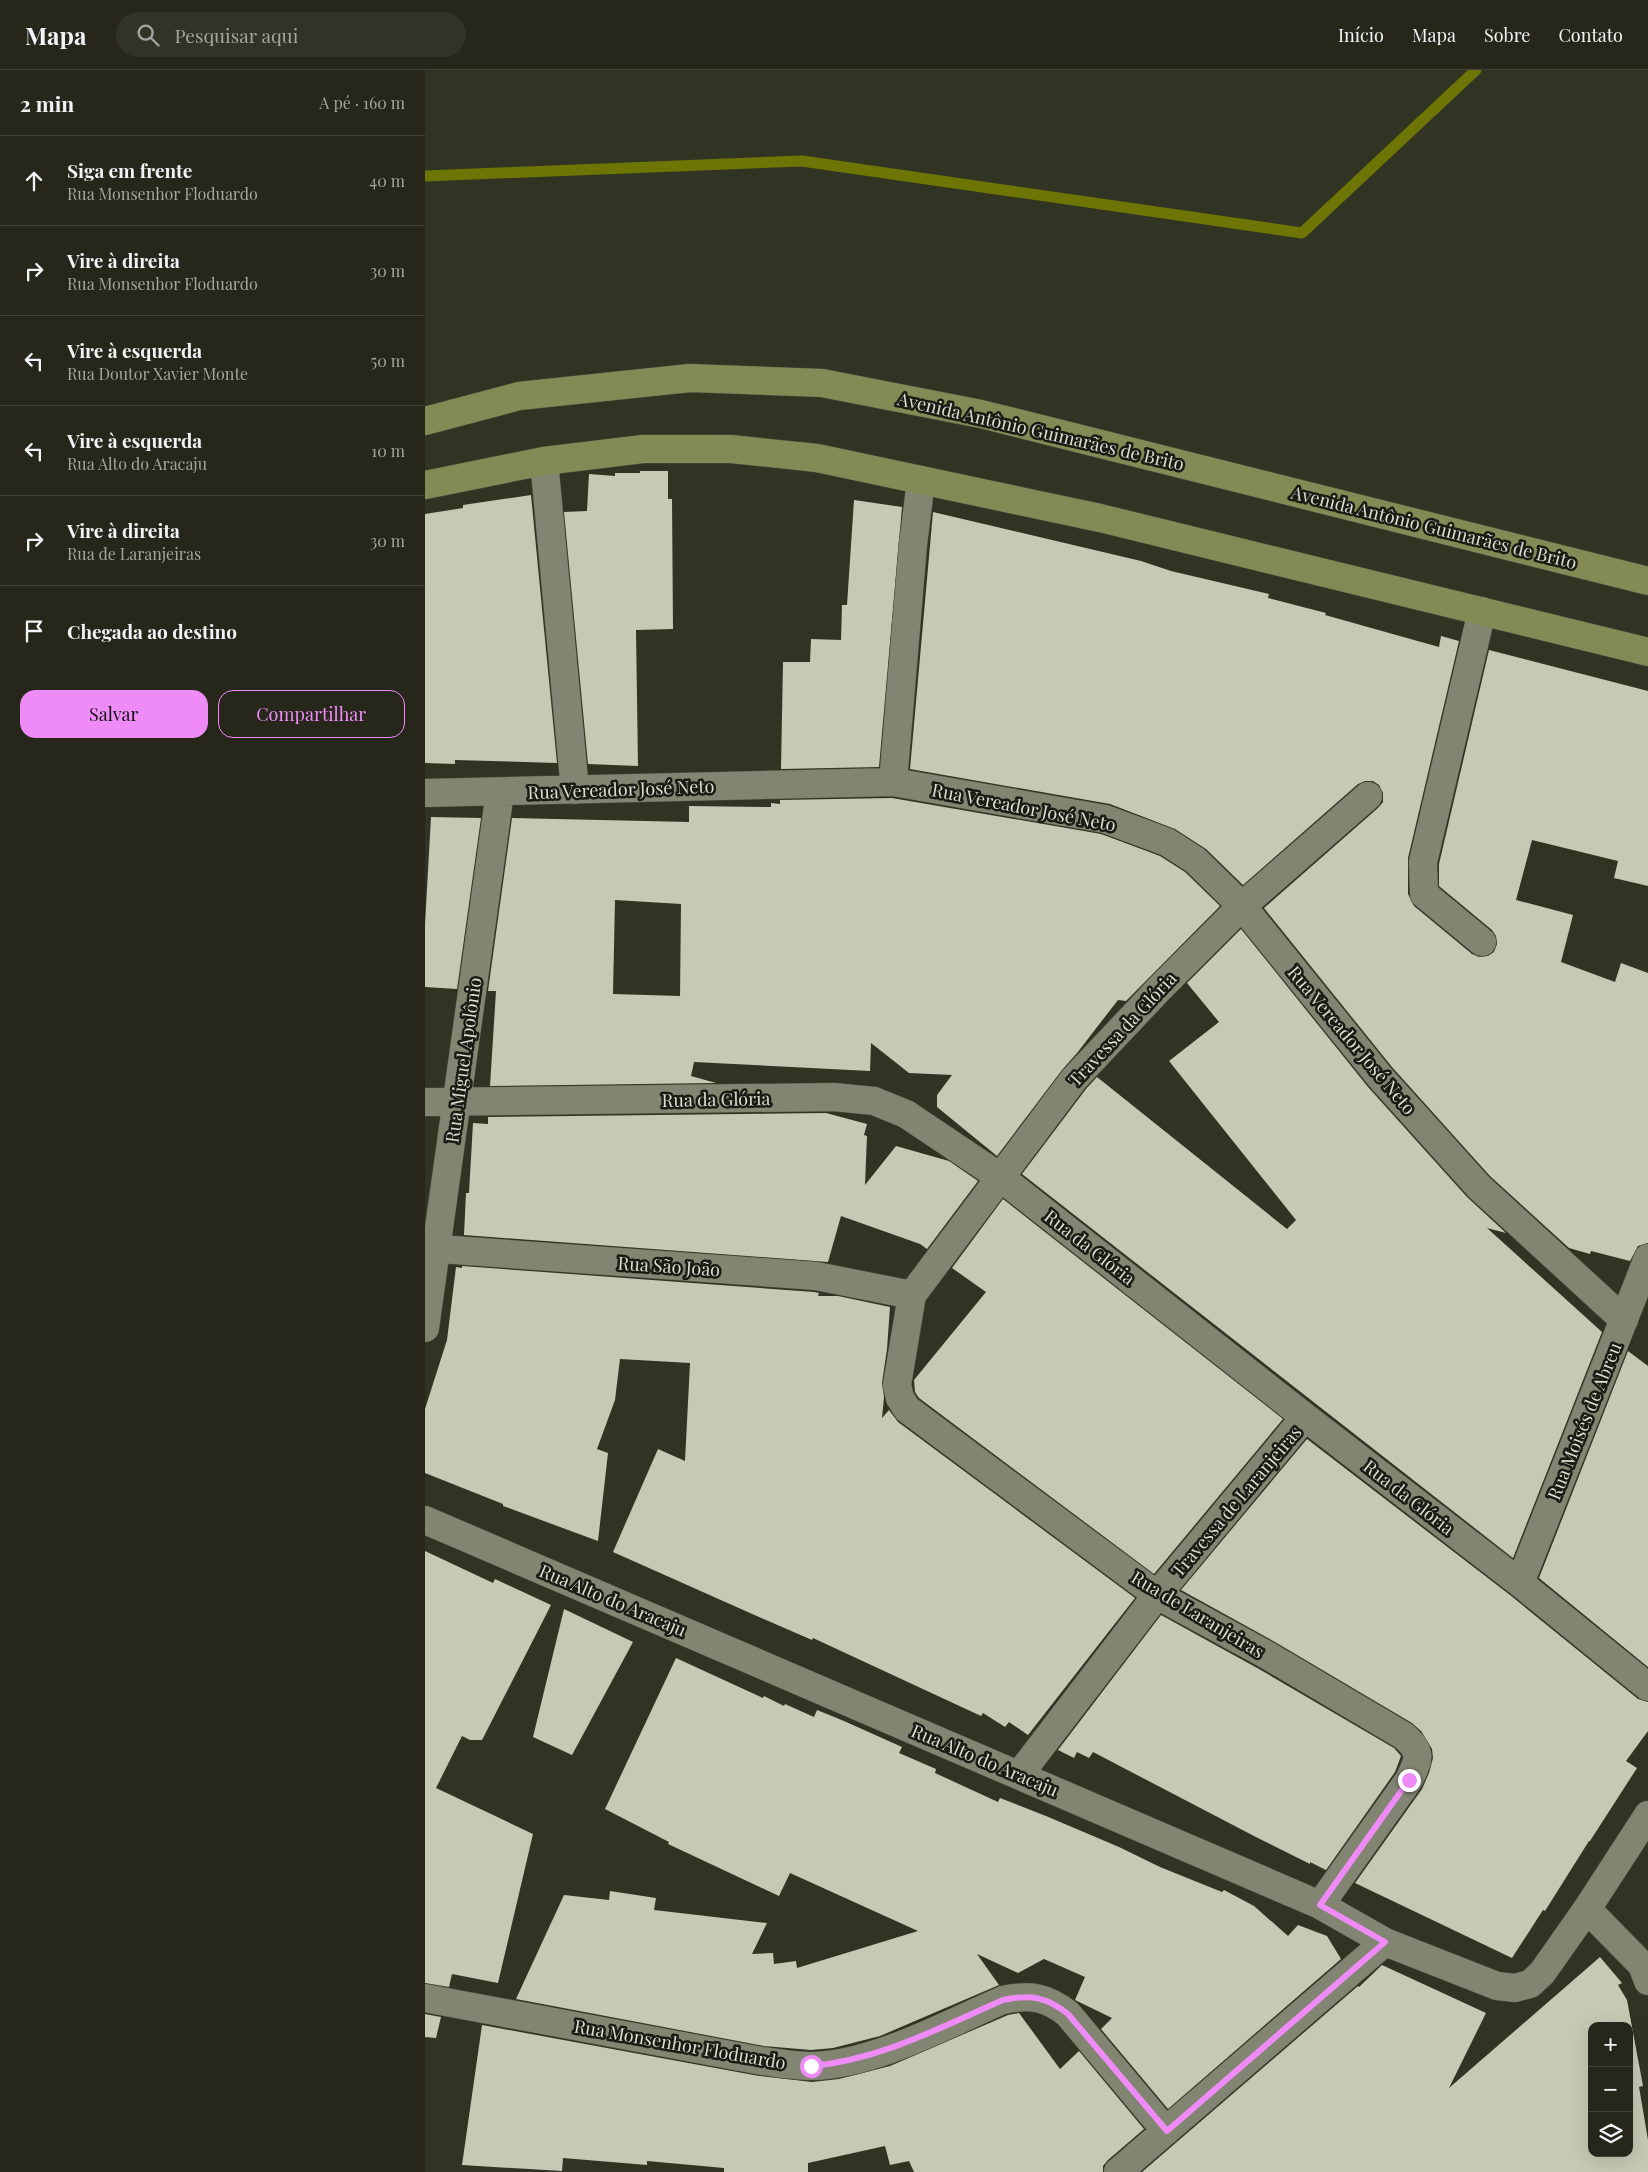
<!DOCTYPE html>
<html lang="pt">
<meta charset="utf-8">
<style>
body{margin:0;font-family:"Playfair Display",serif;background:#323327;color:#f1f3f6}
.controls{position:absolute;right:15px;bottom:15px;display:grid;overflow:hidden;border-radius:10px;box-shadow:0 5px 20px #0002}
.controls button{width:45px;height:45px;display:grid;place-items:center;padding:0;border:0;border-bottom:1px solid #424439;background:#26271a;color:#f1f3f6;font:25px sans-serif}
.stop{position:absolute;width:15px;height:15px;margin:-11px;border:4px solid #ef8bf7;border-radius:50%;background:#fff}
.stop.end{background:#ef8bf7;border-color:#fff;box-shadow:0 1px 5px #0008}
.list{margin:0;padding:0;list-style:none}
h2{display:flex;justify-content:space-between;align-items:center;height:65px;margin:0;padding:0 20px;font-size:21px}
h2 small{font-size:16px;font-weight:400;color:#a4a5a2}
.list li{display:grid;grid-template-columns:32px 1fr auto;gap:15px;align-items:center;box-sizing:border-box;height:90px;padding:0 20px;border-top:1px solid #424439}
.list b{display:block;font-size:19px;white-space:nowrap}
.list p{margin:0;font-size:16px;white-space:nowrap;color:#a4a5a2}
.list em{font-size:16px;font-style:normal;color:#a4a5a2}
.actions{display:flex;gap:10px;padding:15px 20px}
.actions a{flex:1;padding:11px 0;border:1px solid #ef8bf7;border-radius:15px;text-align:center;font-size:18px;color:#ef8bf7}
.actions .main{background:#ef8bf7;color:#111}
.icon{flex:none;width:28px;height:28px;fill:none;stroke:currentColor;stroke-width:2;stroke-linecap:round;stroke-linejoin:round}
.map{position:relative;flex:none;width:1223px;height:2102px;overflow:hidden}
header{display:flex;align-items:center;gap:30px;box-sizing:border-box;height:70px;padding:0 25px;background:#26271a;border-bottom:1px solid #424439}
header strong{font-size:24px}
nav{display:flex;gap:28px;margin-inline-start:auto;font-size:18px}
.search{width:350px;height:45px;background:#323327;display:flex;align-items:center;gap:12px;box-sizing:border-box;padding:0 18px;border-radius:28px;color:#a4a5a2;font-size:19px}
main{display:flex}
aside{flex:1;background:#26271a}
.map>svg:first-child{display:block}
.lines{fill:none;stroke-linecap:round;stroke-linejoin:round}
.stream{stroke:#6d7504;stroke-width:11}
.building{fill:#c6c9b4;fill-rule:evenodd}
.minor-casing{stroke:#505243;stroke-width:29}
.major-casing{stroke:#505243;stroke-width:29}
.minor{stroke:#828571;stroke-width:28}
.major{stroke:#848a55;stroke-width:28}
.route{stroke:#ef8bf7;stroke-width:6}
.labels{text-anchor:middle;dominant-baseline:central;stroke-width:5;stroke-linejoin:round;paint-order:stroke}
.street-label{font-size:18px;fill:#dbddd2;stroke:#1a1b13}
</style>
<header>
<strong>Mapa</strong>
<div class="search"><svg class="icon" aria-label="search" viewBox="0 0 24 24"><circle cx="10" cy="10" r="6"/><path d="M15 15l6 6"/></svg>Pesquisar aqui</div>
<nav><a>Início</a><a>Mapa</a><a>Sobre</a><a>Contato</a></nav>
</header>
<main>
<aside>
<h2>2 min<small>A pé · 160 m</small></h2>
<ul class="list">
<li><svg class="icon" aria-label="ahead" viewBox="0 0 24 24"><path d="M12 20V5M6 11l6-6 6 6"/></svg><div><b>Siga em frente</b><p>Rua Monsenhor Floduardo</p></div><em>40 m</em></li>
<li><svg class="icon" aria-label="right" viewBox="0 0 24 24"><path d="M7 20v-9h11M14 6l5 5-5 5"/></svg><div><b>Vire à direita</b><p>Rua Monsenhor Floduardo</p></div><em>30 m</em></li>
<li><svg class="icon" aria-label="left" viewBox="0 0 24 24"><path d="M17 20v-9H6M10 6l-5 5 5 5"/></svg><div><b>Vire à esquerda</b><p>Rua Doutor Xavier Monte</p></div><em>50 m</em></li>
<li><svg class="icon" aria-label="left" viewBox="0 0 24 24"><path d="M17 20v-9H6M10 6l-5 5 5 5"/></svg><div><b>Vire à esquerda</b><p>Rua Alto do Aracaju</p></div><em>10 m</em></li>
<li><svg class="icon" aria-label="right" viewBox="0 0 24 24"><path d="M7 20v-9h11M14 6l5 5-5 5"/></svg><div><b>Vire à direita</b><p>Rua de Laranjeiras</p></div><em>30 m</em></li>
<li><svg class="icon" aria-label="arrive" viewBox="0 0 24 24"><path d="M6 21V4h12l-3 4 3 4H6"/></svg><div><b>Chegada ao destino</b></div></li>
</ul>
<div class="actions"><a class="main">Salvar</a><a>Compartilhar</a></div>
</aside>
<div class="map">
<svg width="1223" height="2102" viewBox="0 0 1223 2102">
<rect width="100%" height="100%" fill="#323423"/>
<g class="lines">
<path class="stream" d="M0 106 377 91 877 163 1051 0"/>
</g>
<path class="building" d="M215 401H243V429H247L248 559 211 560 213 696 163 694 139 442 162 441 164 404 190 406V403H215Z
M106 425 132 693 30 690V694L0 693V444L38 438V435Z
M429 430 477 437 454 697 356 699 358 592H385L386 569 416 570 417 535H422Z
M508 442 716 491 746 501 844 524 843 528 901 543 900 545 1014 577 1016 566 1034 571 983 788V824L989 836 1047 884 1054 887 1063 886 1069 882 1072 874 1071 866 1067 860 1014 816V794L1064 580 1223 621V816L1189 808 1193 791 1107 770 1091 830 1148 845 1136 892 1190 912 1196 893 1223 903V1173L1213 1176 1205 1191 1166 1181 1165 1184 1144 1178 1065 1106 967 997 839 838 953 738 958 732V723L954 715 948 711H940L933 714 818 815 781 779 750 759 685 734 485 699Z
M467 728 676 764 735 786 760 802 795 836 701 931 693 930 652 983 637 1000 572 1086 512 1037V1025L527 1005 484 1003 446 973 445 1001 269 992 266 1006 291 1013 65 1016 71 921H63L87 748 264 752V736L346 737V733L355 734V730ZM190 830 256 834 255 926 188 924Z
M6 747 56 748 32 919 0 917V855Z
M816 859 943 1017 1042 1127 1081 1163 1062 1158 1177 1262 1088 1488 597 1104 661 1019 672 1007 862 1159 871 1150 744 991 794 952 762 913Z
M401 1043 442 1054 439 1065 442 1066 440 1115 471 1076 524 1091 553 1111 502 1179 495 1174 416 1146 403 1192 39 1165 41 1123H44L48 1053 63 1054V1047Z
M578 1129 858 1349 729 1504 494 1328 490 1322 489 1310 561 1222 527 1198Z
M37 1196 389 1222 394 1223 393 1226H413L465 1237 462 1279 457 1313 459 1327 457 1348 464 1340 473 1352 710 1528 603 1665 584 1652 580 1657 558 1643 556 1646 388 1568 387 1570 334 1547 188 1482 233 1379 260 1391 265 1293 195 1289 190 1330 172 1379 183 1383 173 1471 78 1436V1434L0 1403V1339L22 1270 31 1197 37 1198Z
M1203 1281 1223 1296V1597L1114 1508Z
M882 1369 1085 1525 1213 1629 1223 1632V1661L1201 1691 1212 1698 1165 1771H1164L1120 1841 1118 1840 1087 1888 930 1813 997 1719 1004 1703 1008 1688 1007 1679 996 1661 987 1653 850 1572 756 1520Z
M0 1481 68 1513 70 1509 126 1535 57 1670H45L37 1666 11 1718 108 1764 73 1913 27 1904 24 1917 0 1913Z
M139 1539 208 1572 147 1685 108 1667Z
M736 1545 834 1599 969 1678 976 1686 970 1702 901 1800 885 1792V1794L829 1766 668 1682 664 1688 652 1682 649 1688 633 1680Z
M251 1588 338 1628 339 1626 359 1636 360 1634 389 1647 392 1640 419 1651 477 1677 474 1683 511 1699 510 1703 573 1732 575 1728 621 1746 694 1777 735 1797 797 1822 799 1820 829 1836 863 1866 873 1855 902 1866 916 1889 743 2039 676 1959 687 1948 650 1930 660 1907 619 1889 593 1903 552 1884 574 1915 455 1966 408 1978 386 1980 339 1976 91 1929 139 1825 184 1830 185 1821 231 1828 229 1840 342 1853 327 1884 348 1883 349 1894 371 1891 372 1898 493 1861 365 1803 354 1826 243 1774 244 1772 180 1739Z
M1175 1887 1197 1913 1193 1915 1202 1930 1218 2016 1214 2017 1223 2070V2102H717L933 1916 934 1917 957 1895 1061 1943 1024 2018ZM1167 1956H1204V2083H1167Z
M594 1943 635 1999 654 1981 719 2059 683 2090 678 2096V2102H489L484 2091 465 2095 460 2076 383 2093V2102H299V2098L222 2091V2095L138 2088 137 2101 37 2095 57 1955 334 2006 387 2012 414 2009 465 1996 583 1945Z
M0 1944 16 1947 11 1968 0 1967Z"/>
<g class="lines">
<g class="minor-casing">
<path id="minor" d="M119 391 150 720
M468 712 488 475 496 410
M0 723 468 712 680 749 742 772 770 790 817 836 955 1007 1054 1117 1199 1250
M1057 872 999 824 998 792 1057 541
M0 1032 409 1027 449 1031 481 1044 575 1107 880 1347 1095 1513 1223 1617
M0 1178 391 1206 487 1225
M0 1258 75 722
M0 1450 895 1835 960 1872 1072 1916 1090 1918 1105 1914 1117 1903 1162 1839 1223 1745
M1095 1513 1223 1188
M594 1705 732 1525 880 1347
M895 1835 984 1710C994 1689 998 1683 979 1666L842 1585 732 1525 482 1339 475 1328 472 1315 487 1225 649 1009 735 918 817 836 943 726
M1162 1839 1217 1895 1223 1911
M0 1928 337 1991C353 1993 371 1996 387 1996 449 1995 522 1954 578 1930 605 1924 622 1927 643 1944L741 2061
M693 2102 960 1872"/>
</g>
<g class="major-casing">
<path id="major" d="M0 351 94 326 265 308 397 313 556 344 1223 511
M0 415 119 391 218 379H306L392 388 675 448 1223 582"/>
</g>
<use href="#minor" class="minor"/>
<use href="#major" class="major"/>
</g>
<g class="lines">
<path class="route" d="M386 1996C455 1990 516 1957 578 1930 605 1924 622 1927 643 1944L742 2061 960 1872 895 1835 984 1710"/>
</g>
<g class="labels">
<g class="street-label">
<text transform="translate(616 361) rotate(13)">Avenida Antônio Guimarães de Brito</text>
<text transform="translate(1009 457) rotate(14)">Avenida Antônio Guimarães de Brito</text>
<text transform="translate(196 719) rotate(-2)">Rua Vereador José Neto</text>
<text transform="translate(599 737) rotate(11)">Rua Vereador José Neto</text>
<text transform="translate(697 959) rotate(-47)">Travessa da Glória</text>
<text transform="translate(927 970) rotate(50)">Rua Vereador José Neto</text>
<text transform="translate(38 990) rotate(-82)">Rua Miguel Apolônio</text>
<text transform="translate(291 1029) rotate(-1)">Rua da Glória</text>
<text transform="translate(665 1177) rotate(38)">Rua da Glória</text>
<text transform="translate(244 1196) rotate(4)">Rua São João</text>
<text transform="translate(1159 1351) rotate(-68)">Rua Moisés de Abreu</text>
<text transform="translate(984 1427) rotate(38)">Rua da Glória</text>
<text transform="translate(811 1431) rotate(-50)">Travessa de Laranjeiras</text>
<text transform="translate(188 1530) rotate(23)">Rua Alto do Aracaju</text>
<text transform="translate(773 1544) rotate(31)">Rua de Laranjeiras</text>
<text transform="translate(560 1690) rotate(23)">Rua Alto do Aracaju</text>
<text transform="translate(255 1974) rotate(10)">Rua Monsenhor Floduardo</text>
</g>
</g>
</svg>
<div class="controls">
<button>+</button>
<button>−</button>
<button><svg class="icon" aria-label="layers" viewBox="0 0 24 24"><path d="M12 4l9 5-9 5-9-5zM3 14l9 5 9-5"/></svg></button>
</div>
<div class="stop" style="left:386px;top:1996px"></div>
<div class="stop end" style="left:984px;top:1710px"></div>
</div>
</main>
